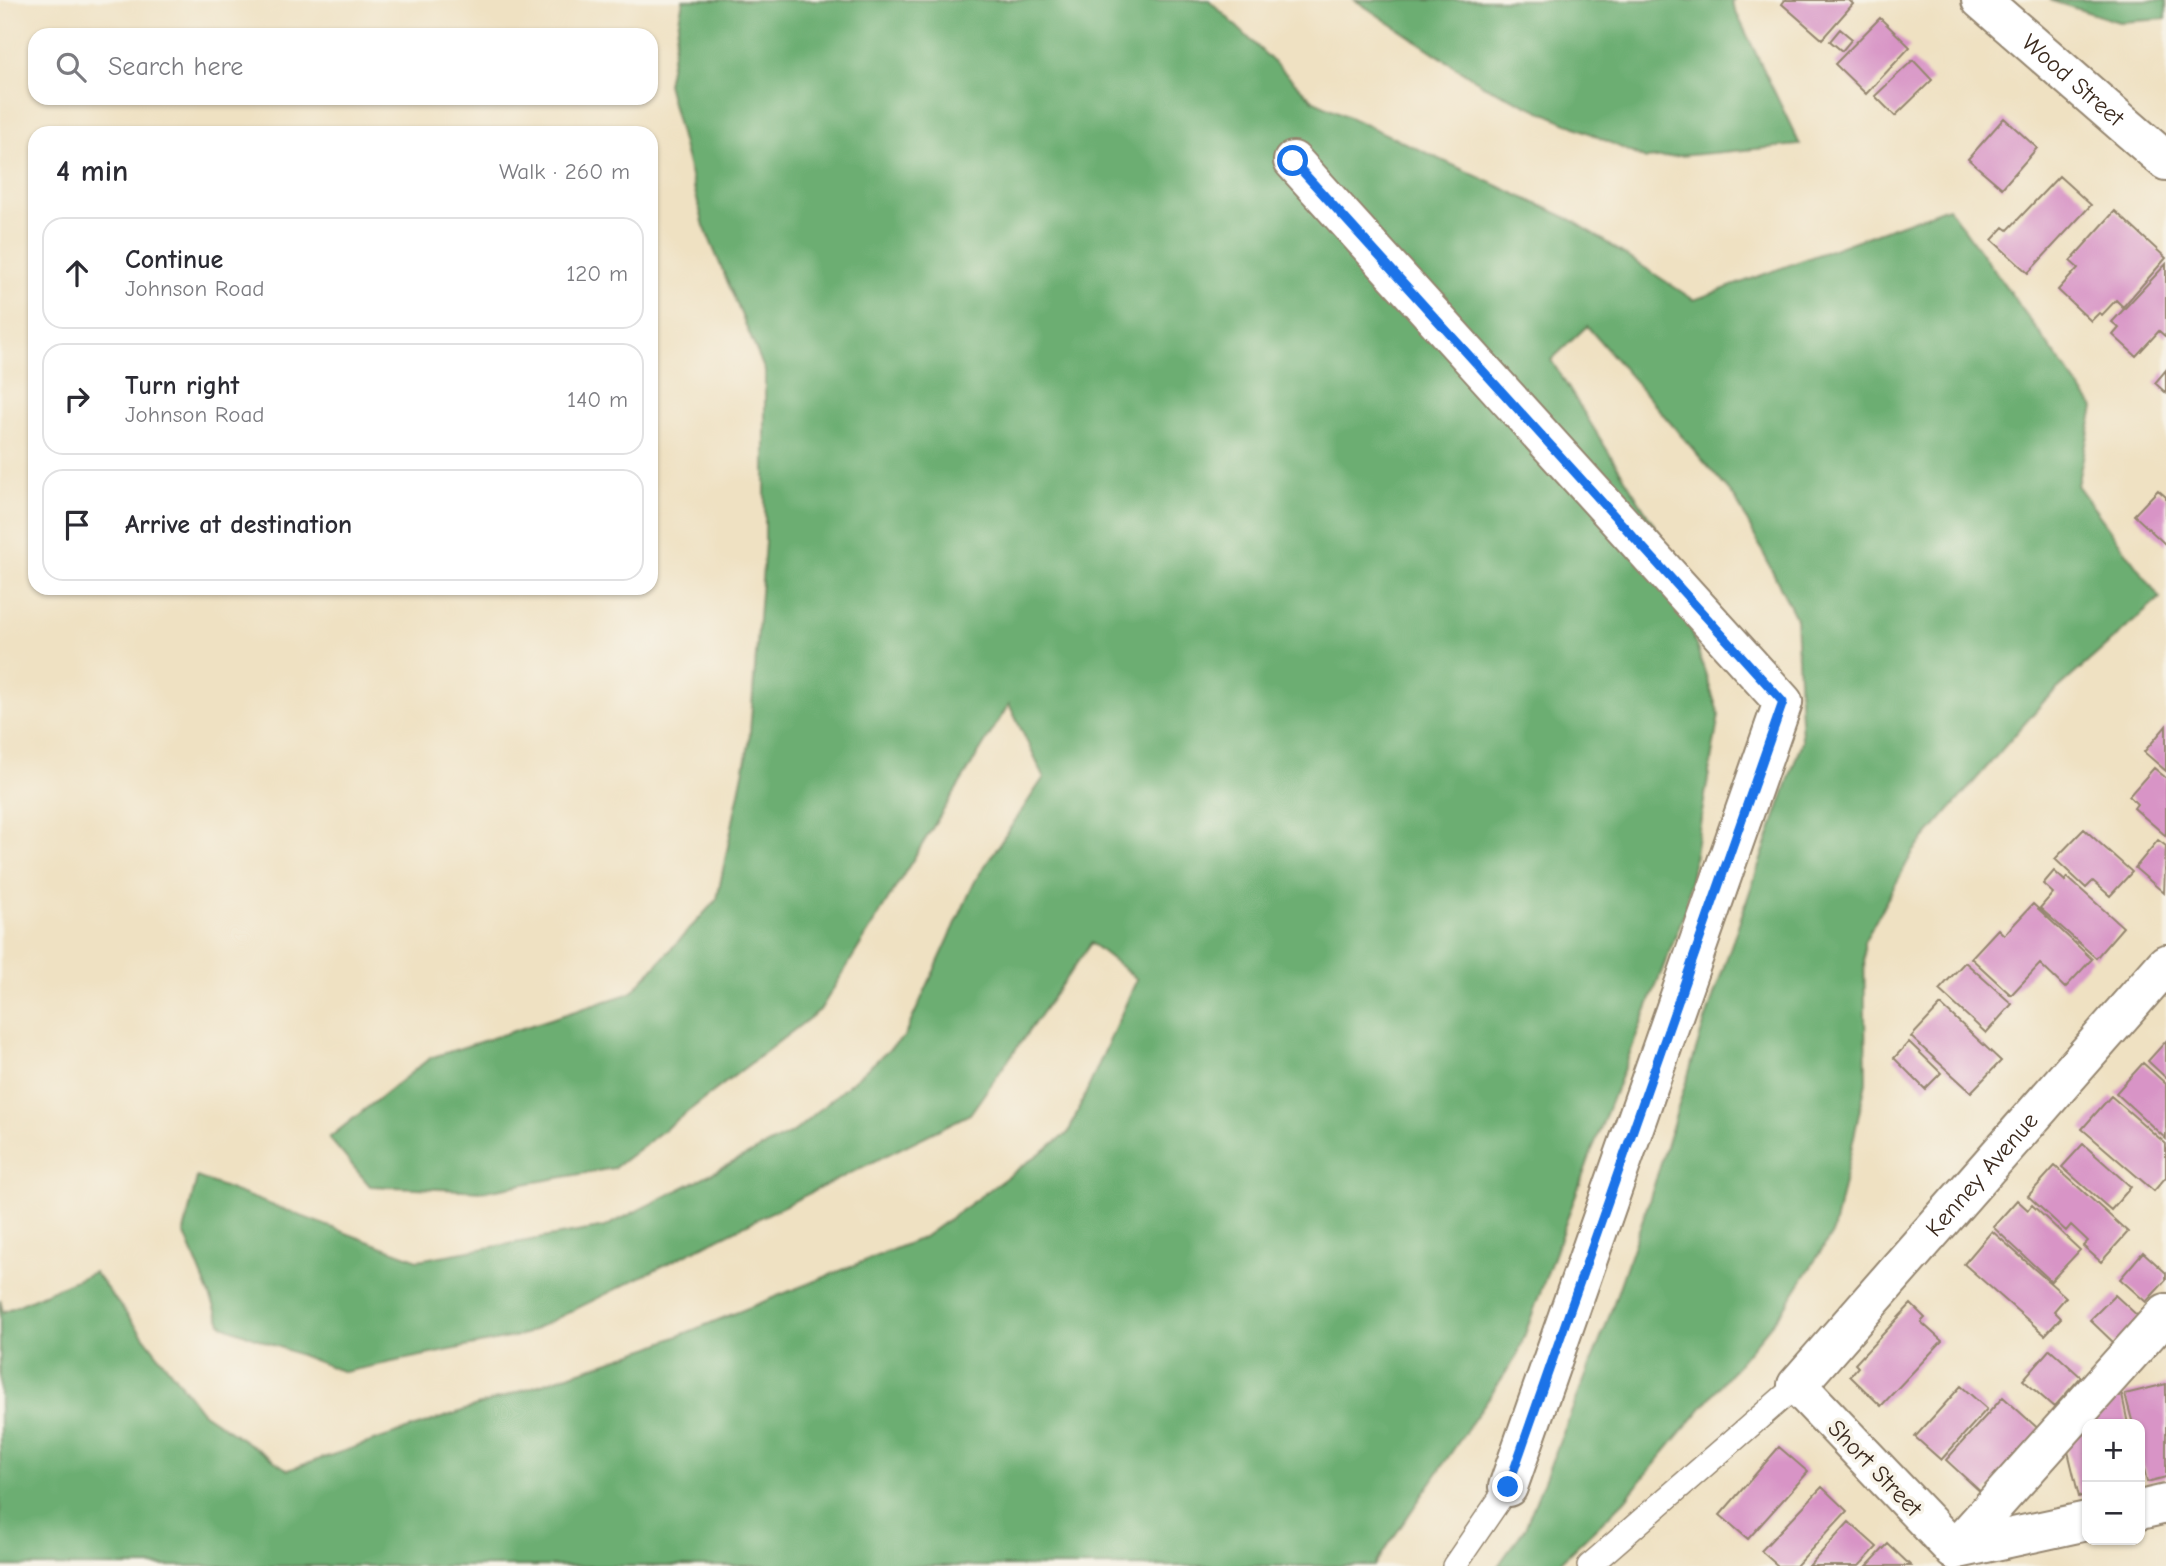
<!DOCTYPE html>
<meta charset="utf-8">
<style>
body{margin:0;font-family:"Comic Neue",sans-serif;background:#f2f2f3;color:#2b2b33}
.controls{position:absolute;right:21px;bottom:21px;display:grid;overflow:hidden;border-radius:14px;box-shadow:0 2px 5px #0004}
.controls button{width:63px;height:63px;display:grid;place-items:center;padding:0;border:0;border-bottom:2px solid #e1e1e2;background:#fff;color:#2b2b33;font:35px sans-serif}
.stop{position:absolute;width:21px;height:21px;margin:-16px;border:5px solid #1a73e8;border-radius:50%;background:#fff}
.stop.end{background:#1a73e8;border-color:#fff;box-shadow:0 2px 7px #0008}
.list{margin:0;padding:0;list-style:none}
h2{display:flex;justify-content:space-between;align-items:center;height:91px;margin:0;padding:0 28px;font-size:30px}
h2 small{font-size:23px;font-weight:400;color:#7c7c81}
.list li{display:grid;grid-template-columns:46px 1fr auto;gap:21px;align-items:center;box-sizing:border-box;height:112px;margin:0 14px 14px;padding:0 14px;border:2px solid #e1e1e2;border-radius:21px}
.list b{display:block;font-size:26px;white-space:nowrap}
.list p{margin:0;font-size:23px;white-space:nowrap;color:#7c7c81}
.list em{font-size:23px;font-style:normal;color:#7c7c81}
.icon{flex:none;width:38px;height:38px;fill:none;stroke:currentColor;stroke-width:2;stroke-linecap:round;stroke-linejoin:round}
.map{position:relative;flex:none;width:2166px;height:1566px;overflow:hidden}
.search{position:absolute;background:#fff;box-shadow:0 2px 5px #0004;left:28px;top:28px;width:630px;height:77px;display:flex;align-items:center;gap:18px;box-sizing:border-box;padding:0 24px;border-radius:21px;color:#7c7c81;font-size:26px}
.panel{position:absolute;background:#fff;box-shadow:0 2px 5px #0004;left:28px;top:126px;width:630px;height:469px;border-radius:21px}
.map>svg:first-child{display:block}
.forest{fill:#6cae72;stroke:#546c48;stroke-width:2}
.building{fill:#d894c6}
.lines{fill:none;stroke-linecap:round;stroke-linejoin:round}
.service-casing{stroke:#958670;stroke-width:26}
.minor-casing{stroke:#958670;stroke-width:42}
.service{stroke:#fff;stroke-width:23}
.minor{stroke:#fff;stroke-width:38}
.route{stroke:#1a73e8;stroke-width:9}
.labels{text-anchor:middle;dominant-baseline:central;stroke-width:7;stroke-linejoin:round;paint-order:stroke}
.street-label{font-size:24px;fill:#3b2a1e;stroke:#f7f3e8}
</style>
<div class="map">
<svg width="2166" height="1566" viewBox="0 0 2166 1566">
<rect width="100%" height="100%" fill="#f7f3e8"/>
<filter id="ink" filterUnits="userSpaceOnUse"><feTurbulence type="fractalNoise" baseFrequency=".0143" numOctaves="2"/><feDisplacementMap in="SourceGraphic" scale="14" xChannelSelector="R" yChannelSelector="G"/><feConvolveMatrix kernelMatrix="1 2 1 2 8 2 1 2 1" color-interpolation-filters="sRGB"/></filter>
<filter id="wash" filterUnits="userSpaceOnUse"><feTurbulence type="fractalNoise" baseFrequency=".00686" numOctaves="4" result="noise"/><feDisplacementMap in="SourceGraphic" scale="28" xChannelSelector="R" yChannelSelector="G"/><feGaussianBlur stdDeviation="1.57" result="paint"/><feColorMatrix in="noise" values="0 0 0 0 0 0 0 0 0 0 0 0 0 0 0 0 0 1.4 0 .05"/><feComposite in="paint" operator="in"/></filter>
<g filter="url(#wash)">
<rect width="100%" height="100%" fill="#efe1c2"/>
<path class="forest" d="M683 0H1209L1314 101 1572 220 1694 300 1948 207 2094 408 2077 485 2160 598 2045 700 1913 852 1864 942 1866 1082 1833 1232 1784 1309 1624 1501 1556 1566H1498L1525 1528 1605 1328 1650 1198 1704 1024 1802 741 1796 618 1736 499 1587 326 1551 360 1659 533 1719 715 1685 911 1593 1148 1517 1356 1374 1566H0V1300L3 1312 94 1272 202 1412 288 1470 651 1347 924 1237 1068 1133 1137 979 1091 943 970 1114 523 1335 344 1372 222 1325 184 1232 197 1177 418 1260 605 1227 795 1131 904 1037 975 881 1044 777 1009 704 820 1010 614 1168 485 1191 370 1186 329 1138 430 1058 631 993 717 899 749 744 765 542V371L704 226 667 84Z
M1355 0H1734L1732 4 1800 145 1646 159 1483 85Z
M2049 0H2166V19L2119 22Z"/>
<g id="blocks">
<path class="building" d="M1785 0H1849L1853 4 1822 39 1782 4Z
M1880 18 1910 47 1866 94 1835 64Z
M1840 29 1852 39 1842 51 1830 41Z
M1913 60 1932 80 1895 116 1875 96Z
M2004 118 2037 148 2002 188 1968 159Z
M2059 176 2091 205 2028 273 1992 240 2004 227 2008 230Z
M2115 211 2166 258 2123 307 2116 300 2102 315 2099 313 2091 321 2058 290 2078 268 2070 261Z
M2166 264V337L2159 331 2136 356 2113 335 2119 328 2112 322Z
M2166 370V393L2155 383Z
M2158 490 2166 497V545L2134 515Z
M2166 726V771L2144 752Z
M2154 768 2166 778V836L2134 808 2137 804 2129 796Z
M2084 829 2132 872 2110 896 2093 881 2086 888 2055 859Z
M2158 840 2166 846 2164 893 2135 868Z
M2054 871 2065 881 2067 877 2123 927 2096 958 2040 908 2053 893 2043 884Z
M2033 904 2092 959 2065 988 2040 964 2011 995 1971 958 1998 929 2004 935Z
M1965 962 2012 1004 1986 1033 1939 990Z
M1941 1005 2001 1061 1971 1092 1911 1037Z
M2166 1041V1078L2148 1061Z
M1909 1042 1941 1073 1925 1089 1894 1058Z
M2143 1063 2166 1084V1139L2116 1093Z
M2111 1096 2166 1144V1177L2154 1191 2082 1129Z
M2083 1144 2131 1187 2111 1210 2062 1167Z
M2055 1166 2128 1232 2101 1262 2083 1246 2088 1241 2071 1225 2066 1231 2028 1196Z
M2017 1200 2028 1210 2032 1205 2080 1250 2051 1281 1993 1227Z
M1992 1231 2066 1297 2054 1311 2061 1318 2045 1335 1964 1264Z
M2143 1252 2166 1273V1280L2146 1302 2120 1279Z
M2115 1295 2140 1318 2116 1345 2090 1320Z
M1911 1304 1925 1318 1921 1322 1942 1341 1881 1406 1850 1376 1858 1367 1855 1364Z
M2050 1349 2081 1377 2054 1407 2023 1380Z
M2166 1384V1477L2147 1482 2140 1452V1424H2133L2125 1394Z
M1961 1386 1987 1409 1941 1460 1915 1437Z
M2122 1395 2128 1424H2087V1494L2079 1497 2066 1443 2099 1401Z
M2003 1397 2042 1432 1984 1495 1946 1460Z
M1779 1447 1808 1472 1748 1539 1720 1515Z
M1822 1487 1847 1511 1796 1566H1778L1761 1551Z
M1849 1522 1877 1547 1859 1566H1809Z
M1888 1544 1911 1566H1867Z"/>
</g>
</g>
<g filter="url(#ink)">
<use href="#blocks" fill-opacity="0" stroke="#958670" stroke-width="2"/>
<g class="lines">
<g class="service-casing">
<path id="service" d="M1454 1566 1508 1487
M1589 1566 1797 1385"/>
</g>
<g class="minor-casing">
<g id="minor">
<path id="s1" d="M1981 0 2166 161"/>
<path d="M1293 161 1783 702 1508 1487"/>
<path d="M2140 1510 2166 1504"/>
<path id="s2" d="M1954 1550 1797 1385 2166 964"/>
<path d="M1954 1550 2166 1313"/>
<path d="M1954 1550 2087 1521"/>
</g>
</g>
<use href="#service" class="service"/>
<use href="#minor" class="minor"/>
</g>
</g>
<g class="lines" filter="url(#ink)">
<path class="route" d="M1293 161 1783 702 1508 1487"/>
</g>
<g class="labels">
<g class="street-label">
<text stroke="none"><textPath href="#s1" startOffset="122">Wood Street</textPath></text>
<text stroke="none"><textPath href="#s2" startOffset="508">Kenney Avenue</textPath></text>
<text transform="translate(1875 1468) rotate(46)">Short Street</text>
</g>
</g>
</svg>
<div class="controls">
<button>+</button>
<button>−</button>
</div>
<div class="stop" style="left:1293px;top:161px"></div>
<div class="stop end" style="left:1508px;top:1487px"></div>
<div class="search"><svg class="icon" aria-label="search" viewBox="0 0 24 24"><circle cx="10" cy="10" r="6"/><path d="M15 15l6 6"/></svg>Search here</div>
<section class="panel">
<h2>4 min<small>Walk · 260 m</small></h2>
<ul class="list">
<li><svg class="icon" aria-label="ahead" viewBox="0 0 24 24"><path d="M12 20V5M6 11l6-6 6 6"/></svg><div><b>Continue</b><p>Johnson Road</p></div><em>120 m</em></li>
<li><svg class="icon" aria-label="right" viewBox="0 0 24 24"><path d="M7 20v-9h11M14 6l5 5-5 5"/></svg><div><b>Turn right</b><p>Johnson Road</p></div><em>140 m</em></li>
<li><svg class="icon" aria-label="arrive" viewBox="0 0 24 24"><path d="M6 21V4h12l-3 4 3 4H6"/></svg><div><b>Arrive at destination</b></div></li>
</ul>
</section>
</div>
